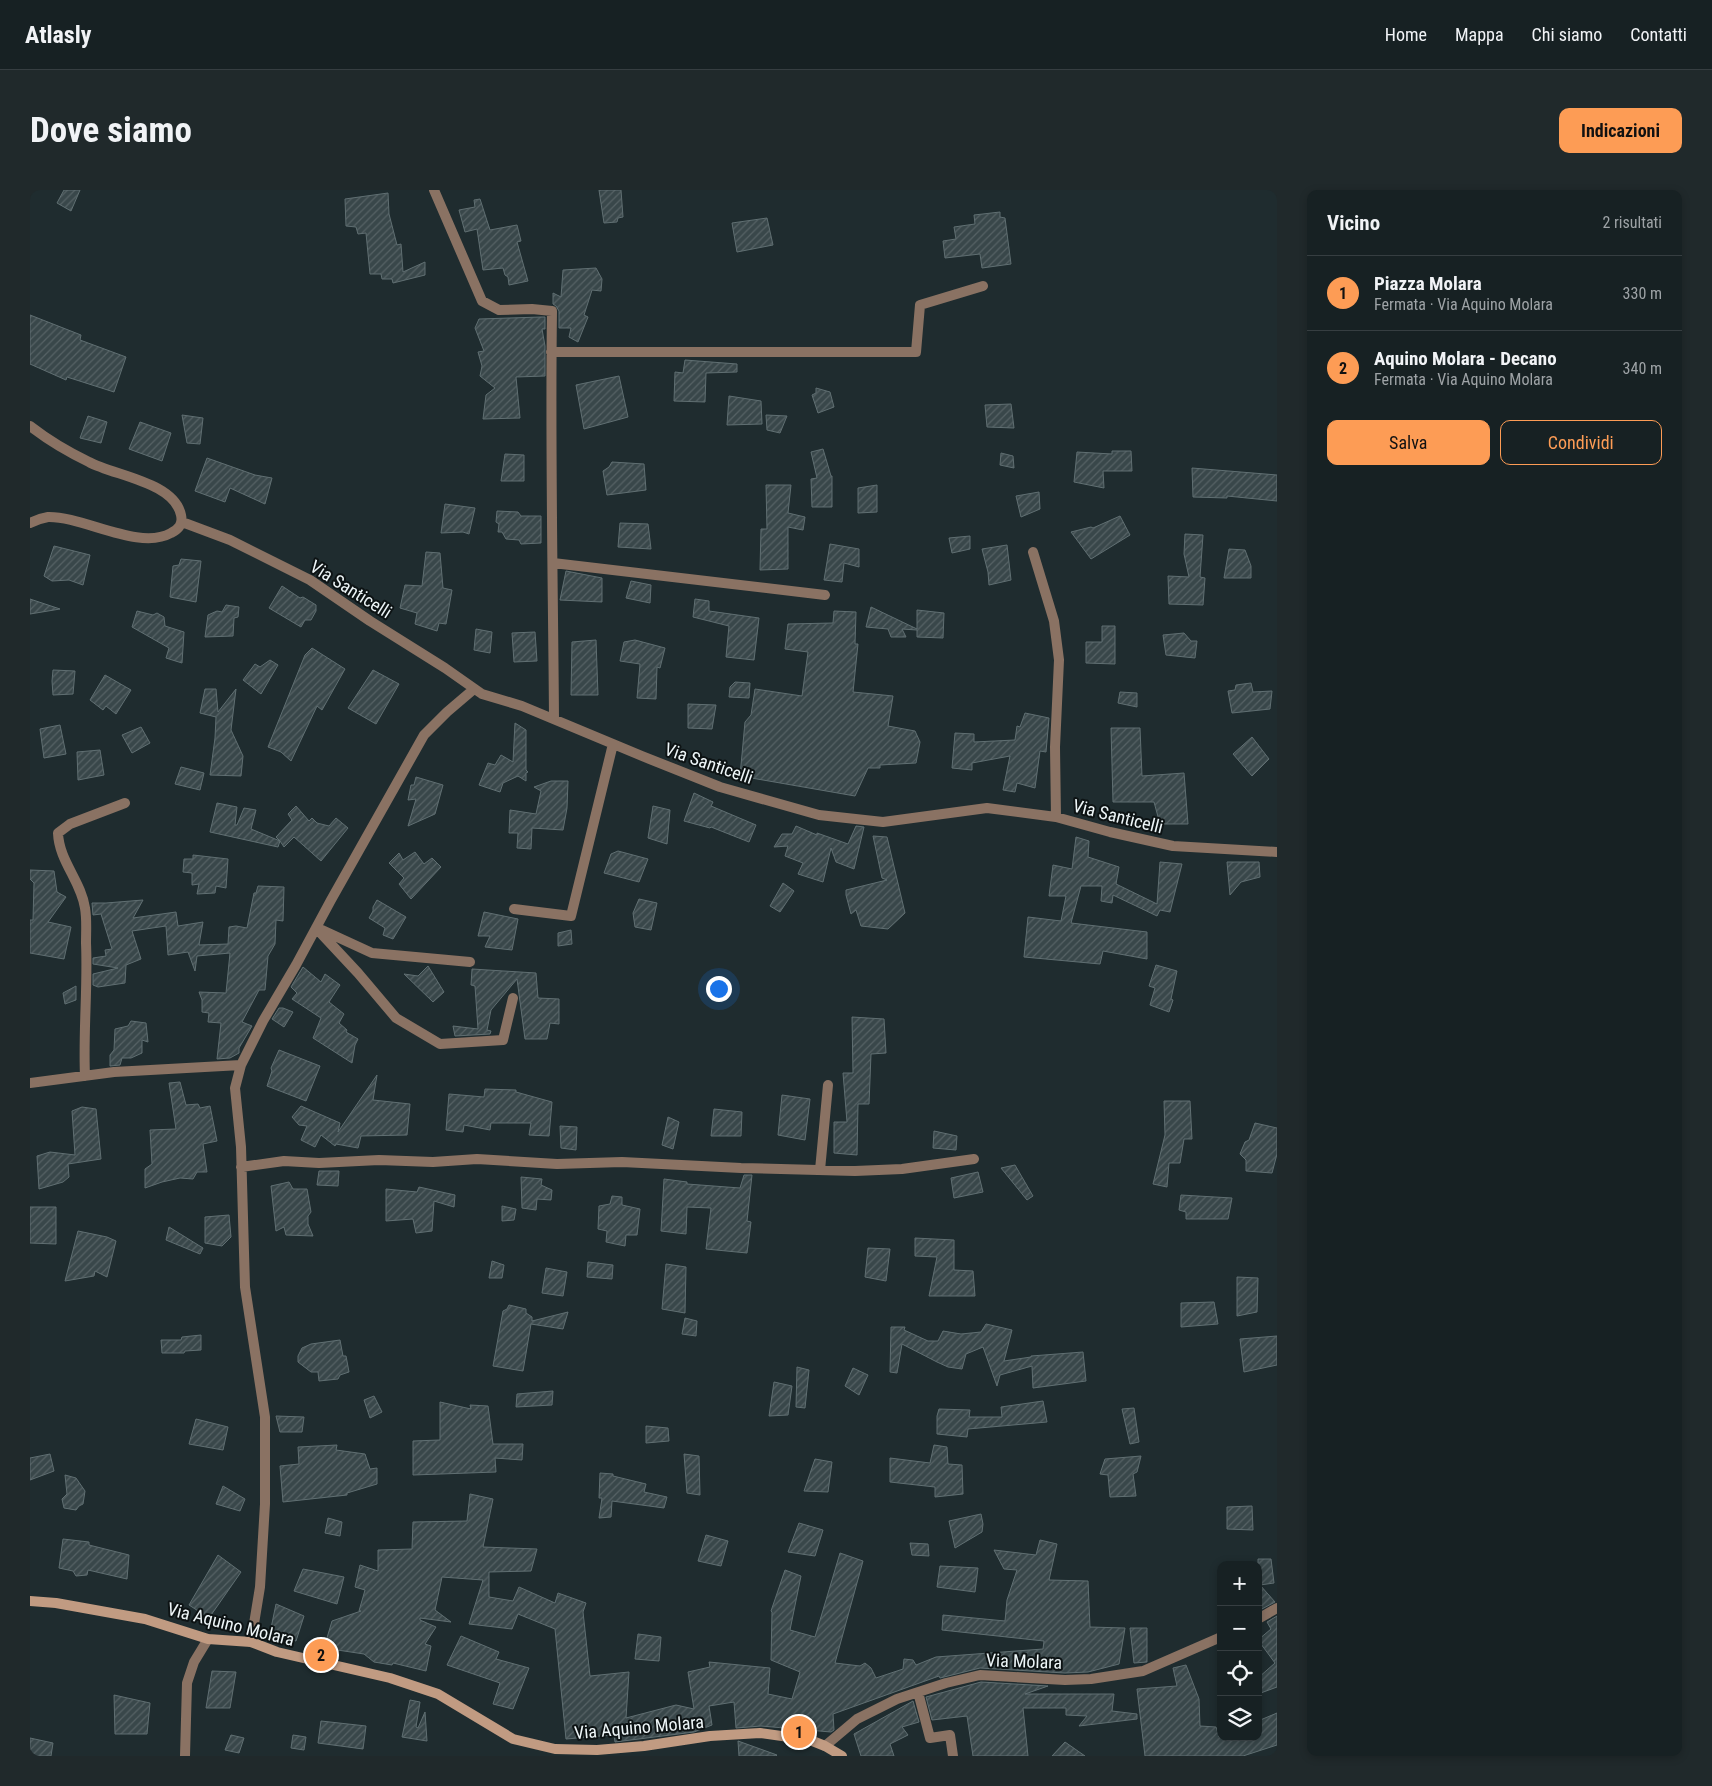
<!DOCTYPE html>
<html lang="it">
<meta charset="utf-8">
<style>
body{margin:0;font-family:"Roboto Condensed",sans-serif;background:#20292b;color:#f1f3f6}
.controls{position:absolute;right:15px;bottom:15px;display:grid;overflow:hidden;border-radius:10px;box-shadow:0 2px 8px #0003}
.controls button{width:45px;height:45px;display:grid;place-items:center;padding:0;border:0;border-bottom:1px solid #363e41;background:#172123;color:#f1f3f6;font:25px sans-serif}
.you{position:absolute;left:688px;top:798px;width:18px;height:18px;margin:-12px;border:4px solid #fff;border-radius:50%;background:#1a73e8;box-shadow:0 0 0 8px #1a73e833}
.badge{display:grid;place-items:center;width:32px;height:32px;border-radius:50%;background:#fd9c55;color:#111;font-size:16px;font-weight:700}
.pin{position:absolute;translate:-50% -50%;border:2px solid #fff;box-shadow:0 1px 5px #0006}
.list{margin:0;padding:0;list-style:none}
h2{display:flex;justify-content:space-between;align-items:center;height:65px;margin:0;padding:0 20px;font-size:21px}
h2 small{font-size:16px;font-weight:400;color:#9ea3a6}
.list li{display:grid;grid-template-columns:32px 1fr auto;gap:15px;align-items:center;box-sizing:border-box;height:75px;padding:0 20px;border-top:1px solid #363e41}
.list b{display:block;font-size:19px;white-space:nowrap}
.list p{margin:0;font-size:16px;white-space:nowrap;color:#9ea3a6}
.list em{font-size:16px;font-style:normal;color:#9ea3a6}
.actions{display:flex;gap:10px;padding:15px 20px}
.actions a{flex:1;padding:11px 0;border:1px solid #fd9c55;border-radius:10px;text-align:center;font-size:18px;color:#fd9c55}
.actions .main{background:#fd9c55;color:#111}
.icon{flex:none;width:28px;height:28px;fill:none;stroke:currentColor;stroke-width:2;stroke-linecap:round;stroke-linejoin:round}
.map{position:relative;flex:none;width:1247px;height:1566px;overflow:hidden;border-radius:10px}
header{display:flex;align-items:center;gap:30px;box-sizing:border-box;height:70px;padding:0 25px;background:#172123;border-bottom:1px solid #363e41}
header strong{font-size:24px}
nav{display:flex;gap:28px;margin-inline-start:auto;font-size:18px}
.intro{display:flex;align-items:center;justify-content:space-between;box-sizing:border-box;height:120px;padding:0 30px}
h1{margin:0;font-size:35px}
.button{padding:12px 22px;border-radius:10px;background:#fd9c55;color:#111;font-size:18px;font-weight:700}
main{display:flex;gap:30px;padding:0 30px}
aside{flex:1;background:#172123;border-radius:10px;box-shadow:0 2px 8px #0003}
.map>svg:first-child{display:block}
.building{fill:url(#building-hatch);stroke:#606f72}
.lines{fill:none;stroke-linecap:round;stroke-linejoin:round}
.street{stroke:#8a7263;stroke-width:10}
.secondary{stroke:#c19b82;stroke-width:10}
.labels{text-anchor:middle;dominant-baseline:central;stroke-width:4;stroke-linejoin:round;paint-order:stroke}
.street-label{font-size:18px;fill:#eef6f8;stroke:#0d1314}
</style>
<header>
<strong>Atlasly</strong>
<nav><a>Home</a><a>Mappa</a><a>Chi siamo</a><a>Contatti</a></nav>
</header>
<div class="intro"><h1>Dove siamo</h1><a class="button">Indicazioni</a></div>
<main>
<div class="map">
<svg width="1247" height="1566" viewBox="0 0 1247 1566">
<defs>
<pattern id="building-hatch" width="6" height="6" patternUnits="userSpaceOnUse" patternTransform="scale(1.25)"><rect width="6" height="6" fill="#39474a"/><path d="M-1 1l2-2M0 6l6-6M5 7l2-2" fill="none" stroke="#566265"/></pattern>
</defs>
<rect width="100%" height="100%" fill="#1f2c2f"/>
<path class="building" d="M34 0H50L41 21 27 13Z
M569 0H591L593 27 588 28 587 32 574 33Z
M358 3 359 24 367 55 371 54 373 82 395 72V85L363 93 362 89H352L351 84H340L336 43 328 44 326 37 316 36 315 9Z
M450 9 460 40 487 35 491 51 487 52 498 91 479 95 478 87 475 85 473 78 453 80 447 39 435 42 429 20 445 17 444 10Z
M970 22V27L975 28 981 74 952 78 950 64 915 68 913 51 926 49 924 37 945 34 944 25Z
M737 28 743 55 707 62 702 33Z
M566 78 572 89 571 101 562 100 554 125 558 127 548 152 539 147 541 138H529V121L526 116 523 114V103L531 107 533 80Z
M0 125 51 145 50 150 96 167 84 202 37 187 36 190 0 174Z
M511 127H515V139H512L515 156V186L486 187 490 228 453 229 456 205 465 198 450 186 452 176 448 162 454 161 445 138 449 129Z
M655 170 707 174V182L676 183 675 212 644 211 645 182 653 183Z
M589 186 598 227 554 239 546 195Z
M786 198 800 202 804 217 788 223 782 205 786 203Z
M699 206 731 211 732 234 697 235Z
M981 214 984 238 957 237 955 215Z
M152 225 173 228 170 254 157 253Z
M736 225 757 226 750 243 737 240Z
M58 226 77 232 71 253 50 248Z
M110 232 141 243 132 271 99 259Z
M793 259 801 286H802V317H782L781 289 787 288 781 262Z
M1082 261H1101L1102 281H1073L1074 298 1044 292 1047 262 1082 264Z
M971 263 983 266 984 278 970 275Z
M475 264 494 265V291H471Z
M177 268 225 285 242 288 235 314 200 298 195 312 165 301Z
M582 272 614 274 616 300 577 305 573 281 579 277Z
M1162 278 1247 285V311L1197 306V308L1163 307Z
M736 295H761L758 323 775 327 773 340 758 337V379L730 380 731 339H737Z
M847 295V322L828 323V298Z
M1009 302 1010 319 991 327 986 306Z
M415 314 445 318 439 344 433 342 411 343Z
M467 321 488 322 491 326H511V353L491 354 489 350 476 349 472 342H468L469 334 466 332Z
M1090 326 1100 345 1061 369 1041 342 1061 337 1063 338Z
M590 333 618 334 621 359 588 357Z
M1155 344 1173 345 1170 387 1175 388 1173 415 1139 414 1138 386 1159 387 1154 364Z
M940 346V359L922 363 919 348Z
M800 354 829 359V377L814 373 812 392 794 390Z
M977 355 981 390 959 395 958 382 952 359Z
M24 356 60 365 53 395 39 390 22 391 14 386Z
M1199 359 1215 360 1221 376V388H1194Z
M396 362 410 363 413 398 422 400 416 434 409 433 407 441 385 434 387 423 370 418 375 395 392 396Z
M151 369 171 371 166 412 140 407 143 376 149 375Z
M536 381 572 388V412L530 410Z
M601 391 621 395 620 413 596 408Z
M252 396 270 408 273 407 286 415V421L281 430H275L271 437 239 418Z
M0 409 30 419 0 424Z
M665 409 679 411V421L729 428 724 470 696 467 699 436 663 427Z
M196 415 209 417 208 427 204 428 203 446 175 447 178 425 187 421 192 422Z
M841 417 887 439V420L914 423 913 448 887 447V440L872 439 876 447H861L858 439 836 437Z
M107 421 123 425 127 423 134 427 135 436 154 442 152 473 136 468 139 458 102 437Z
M804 421 826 422 825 454H828L823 502 863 506 858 536 885 541 890 552 886 573 850 575V578H838L825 606 710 586 715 532 721 525 725 499 772 506 778 462 755 459 758 434 803 433Z
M1072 436H1085V474L1056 473V452H1072Z
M446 439 462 442 460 463 444 460Z
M505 442 507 471 484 472 482 443Z
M1154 443 1161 451H1167L1165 468 1136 465 1133 445Z
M566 450 568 505H541L542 452Z
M605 450 635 458 630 478 627 477 626 509 607 508 610 474 590 471 594 452Z
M282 458 315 479 292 520 287 516 261 571 251 562 238 557 275 465Z
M240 470 248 475 231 504 213 490 225 474 230 477Z
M23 480 45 481 43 504 23 505 22 491Z
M343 480 369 494 346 534 318 518Z
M75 485 101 500 86 524 76 516 73 520 60 510Z
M705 492 720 493 719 508 699 507 700 497Z
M1221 493 1223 502 1242 501 1240 519 1202 523 1198 501 1205 500 1206 495Z
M175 499H186L188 522 206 499 201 540 213 566 211 586 180 585 185 548 186 527 170 523Z
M1090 502 1107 503V517L1088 513Z
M658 514 686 515 682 539 658 538Z
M995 523 1019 528 1016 562 1010 561 1005 598 987 593 985 602 973 600 980 566 942 573V580L922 578 925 543 944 544V552L985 550 987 536 990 537Z
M485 533 496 540V580L498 582 496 583V591L488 586 473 593 470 602 449 595 458 573 465 575 471 565 483 572Z
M30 535 36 564 14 568 10 539Z
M111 537 120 553 102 563 92 545Z
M1081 538H1110L1112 586 1154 583 1158 634H1130L1124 612H1083Z
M1222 547 1239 569 1222 586 1203 564Z
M70 560 74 585 48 590 47 562Z
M151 577 174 583 170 600 145 594Z
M386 587 413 595 405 624 378 636 386 609 378 610 381 595H384Z
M521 591H538L537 618 533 640 502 638 501 659 487 658 488 643H479L480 620 506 624 511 601 504 597Z
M664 603 683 612 681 616 726 635 719 652 681 637 680 638 654 631Z
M187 613 207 617 205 635H207L214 618 226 620 221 639 250 651 246 647 262 630 258 624 266 616 279 631 282 628 287 633 299 636 306 628 318 638 291 671 264 647 254 657 250 651 248 657 180 642Z
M623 616 640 620 637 654 618 648Z
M766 636 787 645V643L818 654 826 636 834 637 824 679 806 672 801 658 793 692 768 684 773 673 755 666 758 656 744 657 752 644H762Z
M843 646 857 647 875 723 858 739 831 736 826 720 821 724 816 705V700L857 690 852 688Z
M1046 647 1059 651 1058 667 1089 677 1086 694 1127 714 1130 672 1152 674 1140 722 1130 720 1127 726 1083 705 1082 713 1071 711 1072 696H1051L1041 733 1117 742V769L1073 761 1070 774 994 767 998 727 1031 731 1036 706H1019L1023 675 1042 679Z
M588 661 618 669 609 692 574 683 581 664Z
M385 662 394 674 402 668 411 677 381 709 369 694 374 688 359 673 369 663 373 670Z
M163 665 198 669 196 698 186 696 185 703 167 704 169 694 162 695V683L153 682 154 669H163Z
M1197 672H1229L1230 687 1211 692 1200 705Z
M0 680 24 681 27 702 36 707 18 732 41 737 34 769 0 763V730H3L4 693 0 689Z
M753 693 764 701 750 722 740 716Z
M228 696 254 697 253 731 246 730 245 754 238 766 235 800H229L212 832 222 836 209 858V863L200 868 187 869 191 833 178 832 179 823 172 822V810L169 802 196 803 200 763 167 766 165 781 158 762 138 765 136 736 102 741 111 769 96 775 95 793 68 797 63 795V784L88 778 63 774V768L76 766 75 760 82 759 71 724 63 725 62 713H76L113 710 103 728 146 722 148 736 173 732 169 755 198 754 199 737 206 736 217 738 224 703H226Z
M609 709 627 713 621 740 605 737 603 723Z
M347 710 376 727 363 749 353 745 355 738 339 728 343 721V717Z
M454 722 488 729 482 760 455 757 460 746H448Z
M541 740 542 754 528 756V743Z
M1126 775 1147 781 1141 809 1143 810 1139 822 1120 815 1125 798 1119 796Z
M398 776 414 802 403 812 374 784 388 786Z
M273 777 291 792 295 784 310 795 299 812 314 824 309 833 317 840 316 842 328 849 325 855 322 873 283 848 291 828 262 809 267 803 261 797Z
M442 779 506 783 508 808 529 809V834L520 833 517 849H495L487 789 461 820 457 840 461 841 460 844 425 846 423 836 448 839 445 796 441 795Z
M46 796V810L35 814 33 803Z
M249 818H253L263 822 254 837 242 829Z
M822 827 854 829 856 863 841 864 839 914H828L827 965 804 963V932H817L813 883H823Z
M101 831 116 833 118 852 112 850V863L101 868H92L90 875 80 876V865L84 860 85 839 98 836Z
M249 860 290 876 276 911 237 896 242 881 241 878Z
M347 885 343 910 380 914 377 945 331 946 328 958 306 954 305 956 291 945 285 957 271 950 277 936 269 935 262 927 271 916 310 933 308 942Z
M150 892 156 915 168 914 170 918 180 916 187 951 173 954 177 982H167L163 989 150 988 132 992 115 998V979L122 974 120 940 146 939 139 893Z
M455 899 486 900V902L522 912 519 946 499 945 501 933H461L460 940 434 935 433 942 416 940 419 904 454 907Z
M752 905 780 909 775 950 748 945Z
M1134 911H1160L1162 949H1154L1150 973H1139L1137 997 1123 994 1135 945Z
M52 917 66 919 71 969 38 974 39 987 33 992 9 999 7 966 20 962 45 965 42 921Z
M684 919 712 922 711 946H681Z
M638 927 649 932 643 959 632 955Z
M1225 933 1247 938V964L1242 983 1216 981V970L1210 964 1215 952 1219 950Z
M530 936 547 937 546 960 531 958Z
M904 941 927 946 926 960 903 958Z
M985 975 1003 1006 997 1010 971 978Z
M289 981H309L308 996 287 995Z
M948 982 953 1002 924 1008 921 988Z
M714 985H722L717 1031 721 1032 717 1063 676 1059 681 1018 657 1017 656 1044 631 1041 634 989 657 992V994L710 998Z
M491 987 512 989 511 995 522 1000 521 1010 507 1009 506 1020 492 1018Z
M259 992 263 999H277L281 1022 278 1026V1034L283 1046 256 1045 254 1037 246 1041 241 996Z
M389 997 425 1005 424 1017 404 1011 402 1041 386 1043 383 1029 356 1031V999L387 1002Z
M1151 1005 1202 1008 1198 1029H1156V1022L1149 1020Z
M582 1006 592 1007V1015L610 1019 607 1045H596L595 1056 576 1052 577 1041 568 1039 569 1016 580 1014Z
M472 1016 486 1019 484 1030 472 1031Z
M0 1017H26V1054L0 1053Z
M199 1025 201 1047 192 1056 175 1053V1027Z
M139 1037 173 1058 170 1064 136 1050Z
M48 1041 77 1047 86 1051 77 1087 65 1081 64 1086 35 1091Z
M885 1048 924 1050V1080L943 1081 945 1106H899L907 1067 885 1066Z
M838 1058 860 1059 856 1091 835 1087Z
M462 1071 474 1075 472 1088H459Z
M558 1072 583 1075 582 1089 557 1087Z
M636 1074 656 1077 655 1123 632 1119Z
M516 1078 537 1082 533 1106 512 1103Z
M1207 1087 1228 1088 1227 1122 1207 1126Z
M1184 1112 1188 1134 1151 1137V1113Z
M479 1115 496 1119V1123L502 1127V1131L538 1122 533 1139 501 1134 493 1181 463 1176 473 1121 477 1119Z
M655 1128 667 1131 666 1146 652 1144Z
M956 1134 982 1140 974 1171 1001 1167V1166L1053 1162 1056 1191 1003 1198 1002 1176 970 1185 967 1196 953 1157 936 1164 932 1179 918 1177 907 1172 872 1154 867 1183 860 1182 861 1137H875L874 1140 898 1151H908L913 1141 931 1144 951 1142Z
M171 1145V1160L155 1161 154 1163H132L131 1150H151L152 1147Z
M1247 1146V1175L1214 1182 1210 1149Z
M310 1150 313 1166H316L319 1182 310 1185 308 1189 289 1191 288 1182H281L268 1172V1166L272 1158 281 1154Z
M767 1177 779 1180 775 1218 766 1217Z
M823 1178 838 1185 829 1205 815 1196Z
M744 1192 762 1196 758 1225 739 1226Z
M523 1201 522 1215 486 1217 487 1204Z
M344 1206 352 1222 340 1228 334 1210Z
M1013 1211 1017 1232 938 1239 937 1247 907 1244V1226L909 1219 940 1220 939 1227H972L971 1217Z
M410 1212 441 1219 440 1215 458 1216 463 1254H493L492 1270 465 1268 466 1282 383 1285V1251L410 1250Z
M1104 1218 1109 1252 1100 1254 1092 1219Z
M246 1226 274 1227 272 1242H250Z
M166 1229 198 1237 193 1260 159 1254Z
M616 1236 638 1238 639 1251 616 1253Z
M307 1255 306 1260 335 1264 340 1279 347 1278V1294L317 1303V1305L253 1312 250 1276 269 1274 268 1257Z
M904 1255 917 1257 918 1274 932 1275 933 1304 905 1307V1297L860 1292V1268L900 1273Z
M20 1264 24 1281 0 1290V1268Z
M654 1264 669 1266 670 1305 657 1303Z
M1111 1266 1107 1282 1103 1284 1106 1306 1080 1307 1078 1285 1070 1284 1075 1269Z
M785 1269 802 1272 798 1302 774 1301Z
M570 1283 583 1284V1286L616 1294 614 1302 637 1307 634 1318 582 1311 581 1327 569 1328 572 1308H569Z
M35 1285 46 1288 55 1301 53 1314 49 1316 46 1320 34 1318 32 1309 37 1304Z
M193 1296 215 1309 210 1321 186 1314Z
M440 1304 463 1309 453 1357 507 1359 501 1381 459 1382V1407L483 1411 489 1397 525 1413 528 1403 556 1413 553 1422 560 1486 599 1482 596 1528 646 1515 664 1519 658 1482 680 1477 679 1472 740 1478 738 1504 762 1509 770 1482 741 1470 742 1422 741 1421 755 1380 771 1386 760 1440 785 1447 810 1363 833 1371 805 1473 830 1476 835 1473 841 1478 846 1488 873 1479 874 1469 883 1470 886 1475 906 1467 1013 1459 1014 1451 912 1440 913 1425 975 1431 977 1410 987 1380 974 1379 964 1360 1006 1365 1010 1350 1027 1354 1019 1390 1058 1391 1060 1437 1095 1438 1089 1474 1058 1482 1035 1483 950 1478 910 1488 909 1486 803 1524 804 1540 801 1542 731 1536 706 1538 704 1512 679 1516 682 1535 664 1542 585 1552 584 1545 536 1549 525 1439 488 1424 482 1439 439 1434 453 1390 412 1387 405 1420 421 1432 390 1428V1430L406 1437 395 1454 401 1456 396 1481 363 1473 362 1475 344 1472 334 1464 294 1458 302 1431 331 1421H329L335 1400 325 1397 330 1375 348 1381V1360L382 1359 383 1332 437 1331Z
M1222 1316 1223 1340 1197 1339V1317Z
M951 1324 953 1334 952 1342 925 1358 919 1331Z
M298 1328 312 1332 310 1346 295 1343Z
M769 1333 793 1340 785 1366 758 1362Z
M676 1345 698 1351 691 1376 668 1371Z
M33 1349 59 1352V1355L99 1365 97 1389 58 1380 57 1385 46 1386 43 1381 29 1378Z
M880 1353 898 1354 899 1366 882 1365Z
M188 1365 211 1382 179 1428 159 1415Z
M1228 1369H1241L1244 1393 1230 1395 1245 1412 1230 1420 1228 1416Z
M910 1376 948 1378 945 1402 907 1397Z
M273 1379 314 1387 307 1414 264 1401Z
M246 1414 274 1426 266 1451 240 1443Z
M1247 1426V1497L1228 1504V1488L1245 1473 1228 1450 1241 1439 1237 1432Z
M1100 1438H1117V1472L1104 1473Z
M608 1444 631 1447 629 1471 605 1469Z
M431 1446 469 1462 466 1469 499 1478 483 1519 463 1514 470 1493 417 1475Z
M1156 1475 1169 1509 1170 1536 1186 1537 1189 1547H1228V1531L1247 1523V1555L1213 1566H1115L1107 1499 1147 1496 1143 1478Z
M182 1481 206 1482 200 1518H176Z
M951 1492 1018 1496 995 1504H1084L1082 1521 1107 1524V1529L1049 1536 1057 1526 1036 1525V1518H993L998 1566H943L937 1526 902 1530 896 1507Z
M84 1505 120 1513 117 1544H85Z
M380 1510 390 1512 386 1537 388 1538 395 1522 397 1551 372 1547Z
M883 1511 889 1532 872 1537 878 1545 860 1554 864 1566H831L824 1544Z
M291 1531 336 1536 333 1559 288 1553Z
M201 1545 214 1548 209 1563 195 1560Z
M263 1545 276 1547 274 1560 261 1558Z
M0 1548 23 1553 21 1566H0Z
M708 1551 747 1565 746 1566H709Z
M1035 1552 1055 1566H1022Z"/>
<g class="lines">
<path class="street" d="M404 0 452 111 469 120 502 119 522 121C520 257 523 392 524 528
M521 162H886L890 115 953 96
M0 236C18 250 38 262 59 272 85 286 144 292 151 325 153 334 149 339 141 343 109 361 53 326 18 327 12 328 6 330 0 333
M152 332 200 350 280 390 340 431 415 478 452 504 492 516 612 566 690 597 789 625 853 632 957 618 1026 627 1080 642 1143 656 1247 662
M1003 362 1024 431 1029 470 1025 557 1026 627
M523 373 795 405
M484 719 541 726 583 554
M286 738 328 783 366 828 410 854 473 850 483 808
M292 740 342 763 440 772
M55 886C53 842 58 797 56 753 56 741 57 729 55 718 51 691 29 671 28 643L40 634 95 613
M0 893 84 882 211 875
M211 977 254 971 289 973 349 970 403 972 447 969 527 974 592 972 711 978 825 981 872 979 944 969
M790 980 798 895
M1228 1429 1247 1418
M221 1452 230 1397 235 1314V1227L215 1097 211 957 205 898 211 875 233 831 266 775 301 710 394 545 417 522 444 499
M888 1502 900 1548 920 1545 923 1566
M795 1556 827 1529 867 1509 916 1493 950 1485 1035 1490 1061 1489 1113 1481 1191 1447
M155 1566 157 1493 164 1472 178 1449"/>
<path class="secondary" d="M0 1411 26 1413 115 1429 178 1449 221 1452 247 1462 360 1488 408 1504 483 1549 525 1559 567 1560 614 1556 680 1546 730 1543 780 1550 795 1556 812 1566"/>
</g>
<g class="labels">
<g class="street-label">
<text transform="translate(321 399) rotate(32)">Via Santicelli</text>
<text transform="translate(679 573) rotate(19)">Via Santicelli</text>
<text transform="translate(1088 626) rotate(14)">Via Santicelli</text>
<text transform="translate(201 1434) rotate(14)">Via Aquino Molara</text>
<text transform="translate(994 1471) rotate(2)">Via Molara</text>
<text transform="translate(609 1537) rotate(-5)">Via Aquino Molara</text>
</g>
</g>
</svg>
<div class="controls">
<button>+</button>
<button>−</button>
<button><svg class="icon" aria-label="locate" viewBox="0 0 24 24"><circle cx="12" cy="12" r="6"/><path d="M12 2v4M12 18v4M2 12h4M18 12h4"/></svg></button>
<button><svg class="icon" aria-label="layers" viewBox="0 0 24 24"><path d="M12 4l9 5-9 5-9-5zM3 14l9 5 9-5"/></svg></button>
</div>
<div class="you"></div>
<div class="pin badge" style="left:769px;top:1542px">1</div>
<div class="pin badge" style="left:291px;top:1465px">2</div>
</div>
<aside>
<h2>Vicino<small>2 risultati</small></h2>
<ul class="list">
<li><span class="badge">1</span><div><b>Piazza Molara</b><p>Fermata · Via Aquino Molara</p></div><em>330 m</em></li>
<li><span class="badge">2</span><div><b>Aquino Molara - Decano</b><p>Fermata · Via Aquino Molara</p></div><em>340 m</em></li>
</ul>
<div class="actions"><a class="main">Salva</a><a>Condividi</a></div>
</aside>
</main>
